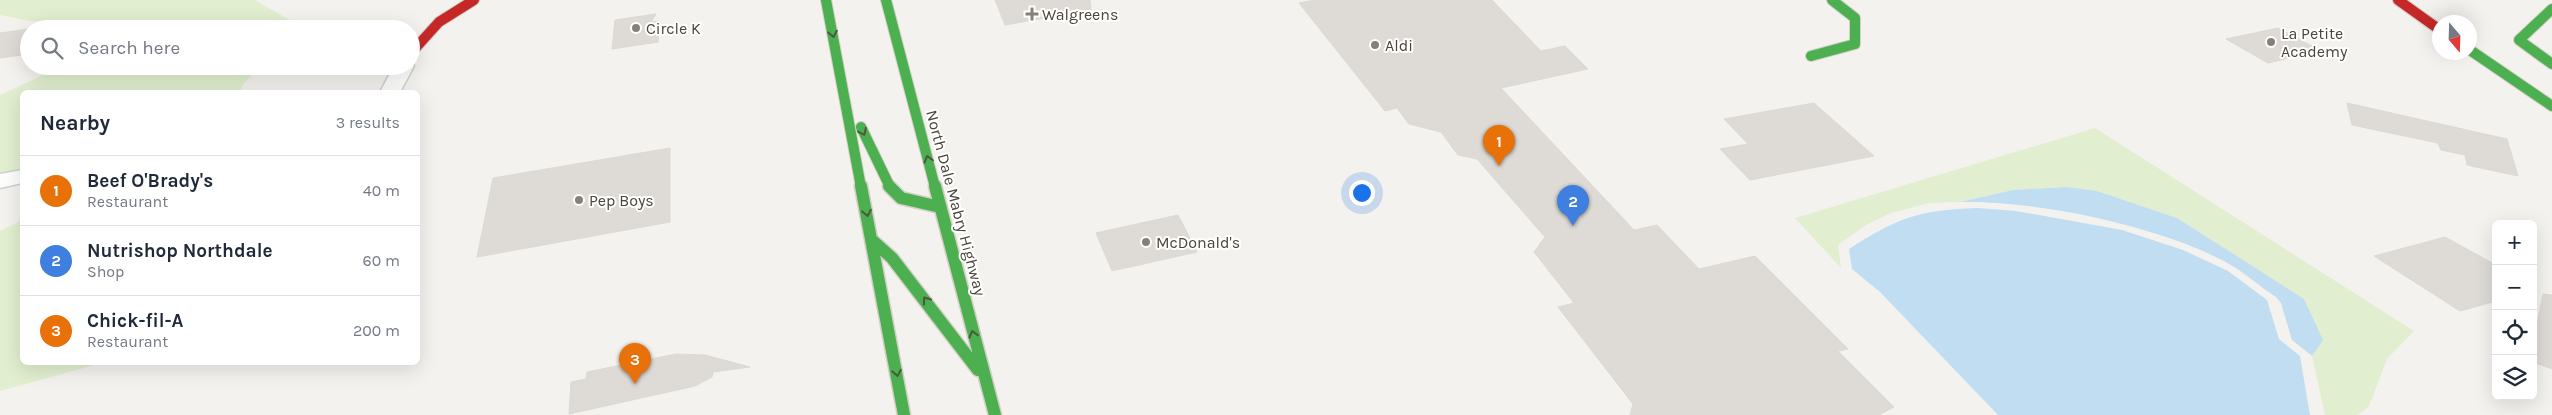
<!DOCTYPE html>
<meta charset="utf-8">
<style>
body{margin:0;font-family:Karla,sans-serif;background:#f6f6f7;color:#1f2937}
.controls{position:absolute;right:15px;bottom:15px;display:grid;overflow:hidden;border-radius:8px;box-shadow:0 5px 20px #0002}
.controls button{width:45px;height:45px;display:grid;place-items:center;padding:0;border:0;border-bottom:1px solid #e0e1e3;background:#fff;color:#1f2937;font:25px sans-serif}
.compass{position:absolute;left:2432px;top:15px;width:45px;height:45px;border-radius:50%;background:#fff;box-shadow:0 5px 20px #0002;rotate:161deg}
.you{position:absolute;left:1361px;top:192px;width:18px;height:18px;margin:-12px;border:4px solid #fff;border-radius:50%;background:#1a73e8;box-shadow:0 0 0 8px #1a73e833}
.badge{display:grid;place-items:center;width:32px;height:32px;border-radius:50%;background:#0f766e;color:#fff;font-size:16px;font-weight:700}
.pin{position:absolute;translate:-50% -41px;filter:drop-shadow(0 1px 2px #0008)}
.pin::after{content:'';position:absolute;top:26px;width:18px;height:15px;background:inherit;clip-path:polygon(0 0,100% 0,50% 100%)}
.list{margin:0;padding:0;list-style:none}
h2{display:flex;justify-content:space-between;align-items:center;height:65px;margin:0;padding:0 20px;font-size:21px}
h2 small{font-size:16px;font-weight:400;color:#747a83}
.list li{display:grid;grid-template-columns:32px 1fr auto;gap:15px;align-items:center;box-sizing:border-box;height:70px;padding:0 20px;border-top:1px solid #e0e1e3}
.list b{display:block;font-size:19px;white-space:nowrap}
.list p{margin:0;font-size:16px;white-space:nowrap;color:#747a83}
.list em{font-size:16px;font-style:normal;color:#747a83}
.icon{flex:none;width:28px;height:28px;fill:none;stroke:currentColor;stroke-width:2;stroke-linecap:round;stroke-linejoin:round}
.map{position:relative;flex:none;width:2552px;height:415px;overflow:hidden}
.search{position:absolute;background:#fff;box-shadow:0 5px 20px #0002;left:20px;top:20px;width:400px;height:55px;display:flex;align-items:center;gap:12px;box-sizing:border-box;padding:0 18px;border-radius:28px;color:#747a83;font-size:19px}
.panel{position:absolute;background:#fff;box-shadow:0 5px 20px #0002;left:20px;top:90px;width:400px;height:275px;border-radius:8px}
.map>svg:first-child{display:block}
.green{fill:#e1eecf}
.water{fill:#c0ddf1}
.building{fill:#dedbd6;stroke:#dcd9d4}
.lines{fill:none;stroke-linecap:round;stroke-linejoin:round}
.street-casing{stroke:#d2d0cb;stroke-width:3}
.fast-far1-casing{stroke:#d3cfc5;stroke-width:12}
.fast-casing{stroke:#d3cfc5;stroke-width:15}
.jam-casing{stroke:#d3cfc5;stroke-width:12}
.street{fill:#fdfdfc;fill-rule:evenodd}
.fast-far1{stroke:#4caf50;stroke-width:10}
.fast{stroke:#4caf50;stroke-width:12}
.jam{stroke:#c62828;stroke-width:10}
.oneway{stroke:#4b593e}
.poi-dot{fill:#868178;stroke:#fff;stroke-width:2}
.labels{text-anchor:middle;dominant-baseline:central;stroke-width:4;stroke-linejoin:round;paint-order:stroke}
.poi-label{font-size:16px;fill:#4b4439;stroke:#fff;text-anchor:start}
.street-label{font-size:16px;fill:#4b4439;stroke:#fff}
</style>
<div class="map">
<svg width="2552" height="415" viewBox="0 0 2552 415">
<rect width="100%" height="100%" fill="#f4f2ee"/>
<path class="green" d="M0 0H255L305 29H80L81 23 29 21 0 15Z
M56 66H261L243 84 240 92H22V169L0 174V95L35 79Z
M2095 128 2414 331 2387 359 2369 406 2358 415H2325L2312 356 2322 340 2304 300 2177 218 2097 191 2067 187 2013 190 1960 202 1929 203 1891 213 1866 225 1838 245 1841 268 1795 218Z
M22 220V362L102 363 0 391V231Z"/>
<path class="water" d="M2067 187 2097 191 2177 218 2304 299 2323 340 2312 356 2292 340 2281 303 2276 297C2262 288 2249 277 2236 268 2171 228 2036 200 1960 202L2013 190Z
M1978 208 2016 211 2122 230 2183 250 2228 271 2267 300 2279 339 2300 356 2310 415H1998L1880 292 1852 269 1849 249C1898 217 1920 210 1978 208Z"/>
<path class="building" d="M995 0H1090L1091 10 1005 25Z
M1315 0H1492L1541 51 1565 46 1588 69 1501 88 1634 230 1657 225 1699 269 1755 256 1848 349 1838 351 1894 407 1879 415H1630L1633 404 1558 307 1574 303 1534 252 1545 237 1477 159 1458 155 1441 132 1409 124 1397 108 1385 111 1299 3Z
M656 14 651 22 659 21 658 42 612 49 615 20Z
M2278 28 2321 51 2268 63 2226 39Z
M29 29V54L0 58V33Z
M1814 103 1874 156 1750 180 1720 149 1748 144 1724 119Z
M2347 103 2507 139 2518 176 2467 165 2465 155 2441 150 2438 143 2352 125Z
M670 148V222L477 257 493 178Z
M1178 215 1197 252 1112 271 1096 233Z
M2445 237 2496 265V301L2460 311 2374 256Z
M2543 294 2552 295V369L2533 362V344Z
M676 354 705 355 750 367 713 372 712 377 695 386 569 414 571 382 586 379 587 372Z"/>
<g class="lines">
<g class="street-casing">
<path id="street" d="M411 62 414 66 400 92H380L394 66H411Z
M22 170V183L0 188V174Z"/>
</g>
<g class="fast-far1-casing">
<path id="fast-far1" d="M826 0 861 187
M886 0 935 187
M2552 9 2519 40 2552 64
M2470 50 2552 106
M1811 56 1855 44V18L1832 0
M861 127 890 187"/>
</g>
<g class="fast-casing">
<path id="fast" d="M861 186 904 415
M889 186 901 198 940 207
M935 186 995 415
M873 241 892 258 978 370"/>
</g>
<g class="jam-casing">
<path id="jam" d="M2398 0 2440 30
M411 53 439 22 474 0"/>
</g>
<use href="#street" class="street"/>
<use href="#fast-far1" class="fast-far1"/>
<use href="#fast" class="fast"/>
<use href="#jam" class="jam"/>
</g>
<defs><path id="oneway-chevron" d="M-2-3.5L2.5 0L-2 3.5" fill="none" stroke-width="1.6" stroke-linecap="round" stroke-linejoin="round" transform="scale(1.25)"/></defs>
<g class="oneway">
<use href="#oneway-chevron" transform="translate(833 34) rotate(79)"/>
<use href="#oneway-chevron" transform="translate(863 132) rotate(65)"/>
<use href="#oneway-chevron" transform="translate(928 159) rotate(-105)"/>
<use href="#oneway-chevron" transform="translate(867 213) rotate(79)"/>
<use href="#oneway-chevron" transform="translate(926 300) rotate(-126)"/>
<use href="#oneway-chevron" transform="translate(973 334) rotate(-105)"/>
<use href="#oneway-chevron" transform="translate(897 373) rotate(80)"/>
</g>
<g class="poi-dot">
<path d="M1029.5 6.5h5v5h5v5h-5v5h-5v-5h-5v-5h5z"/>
<circle cx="636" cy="28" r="5"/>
<circle cx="2271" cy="42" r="5"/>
<circle cx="1375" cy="45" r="5"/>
<circle cx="579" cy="200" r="5"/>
<circle cx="1146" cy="242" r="5"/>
</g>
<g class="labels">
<g class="poi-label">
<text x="1042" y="14">Walgreens</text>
<text x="646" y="28">Circle K</text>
<text x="2281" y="33">La Petite<tspan x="2281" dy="18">Academy</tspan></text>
<text x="1385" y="45">Aldi</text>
<text x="589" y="200">Pep Boys</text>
<text x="1156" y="242">McDonald's</text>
</g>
<g class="street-label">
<text transform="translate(956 203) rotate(75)">North Dale Mabry Highway</text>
</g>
</g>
</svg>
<div class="controls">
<button>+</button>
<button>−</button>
<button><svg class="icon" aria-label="locate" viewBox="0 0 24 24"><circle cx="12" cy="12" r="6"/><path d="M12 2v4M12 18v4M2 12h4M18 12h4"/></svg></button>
<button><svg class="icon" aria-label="layers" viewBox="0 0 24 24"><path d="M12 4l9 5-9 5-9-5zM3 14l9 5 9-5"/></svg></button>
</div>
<svg class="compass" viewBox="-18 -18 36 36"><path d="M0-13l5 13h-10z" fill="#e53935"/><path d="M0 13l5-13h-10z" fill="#747a83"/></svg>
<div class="you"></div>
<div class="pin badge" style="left:1499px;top:166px;background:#e8710a">1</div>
<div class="pin badge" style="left:1573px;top:226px;background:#3f7fe0">2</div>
<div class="pin badge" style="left:635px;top:384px;background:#e8710a">3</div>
<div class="search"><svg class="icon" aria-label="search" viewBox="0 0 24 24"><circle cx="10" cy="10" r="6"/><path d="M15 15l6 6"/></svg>Search here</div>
<section class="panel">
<h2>Nearby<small>3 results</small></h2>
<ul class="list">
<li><span class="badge" style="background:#e8710a">1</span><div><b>Beef O'Brady's</b><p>Restaurant</p></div><em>40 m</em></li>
<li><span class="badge" style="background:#3f7fe0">2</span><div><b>Nutrishop Northdale</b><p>Shop</p></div><em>60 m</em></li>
<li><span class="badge" style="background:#e8710a">3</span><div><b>Chick-fil-A</b><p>Restaurant</p></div><em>200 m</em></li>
</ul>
</section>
</div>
